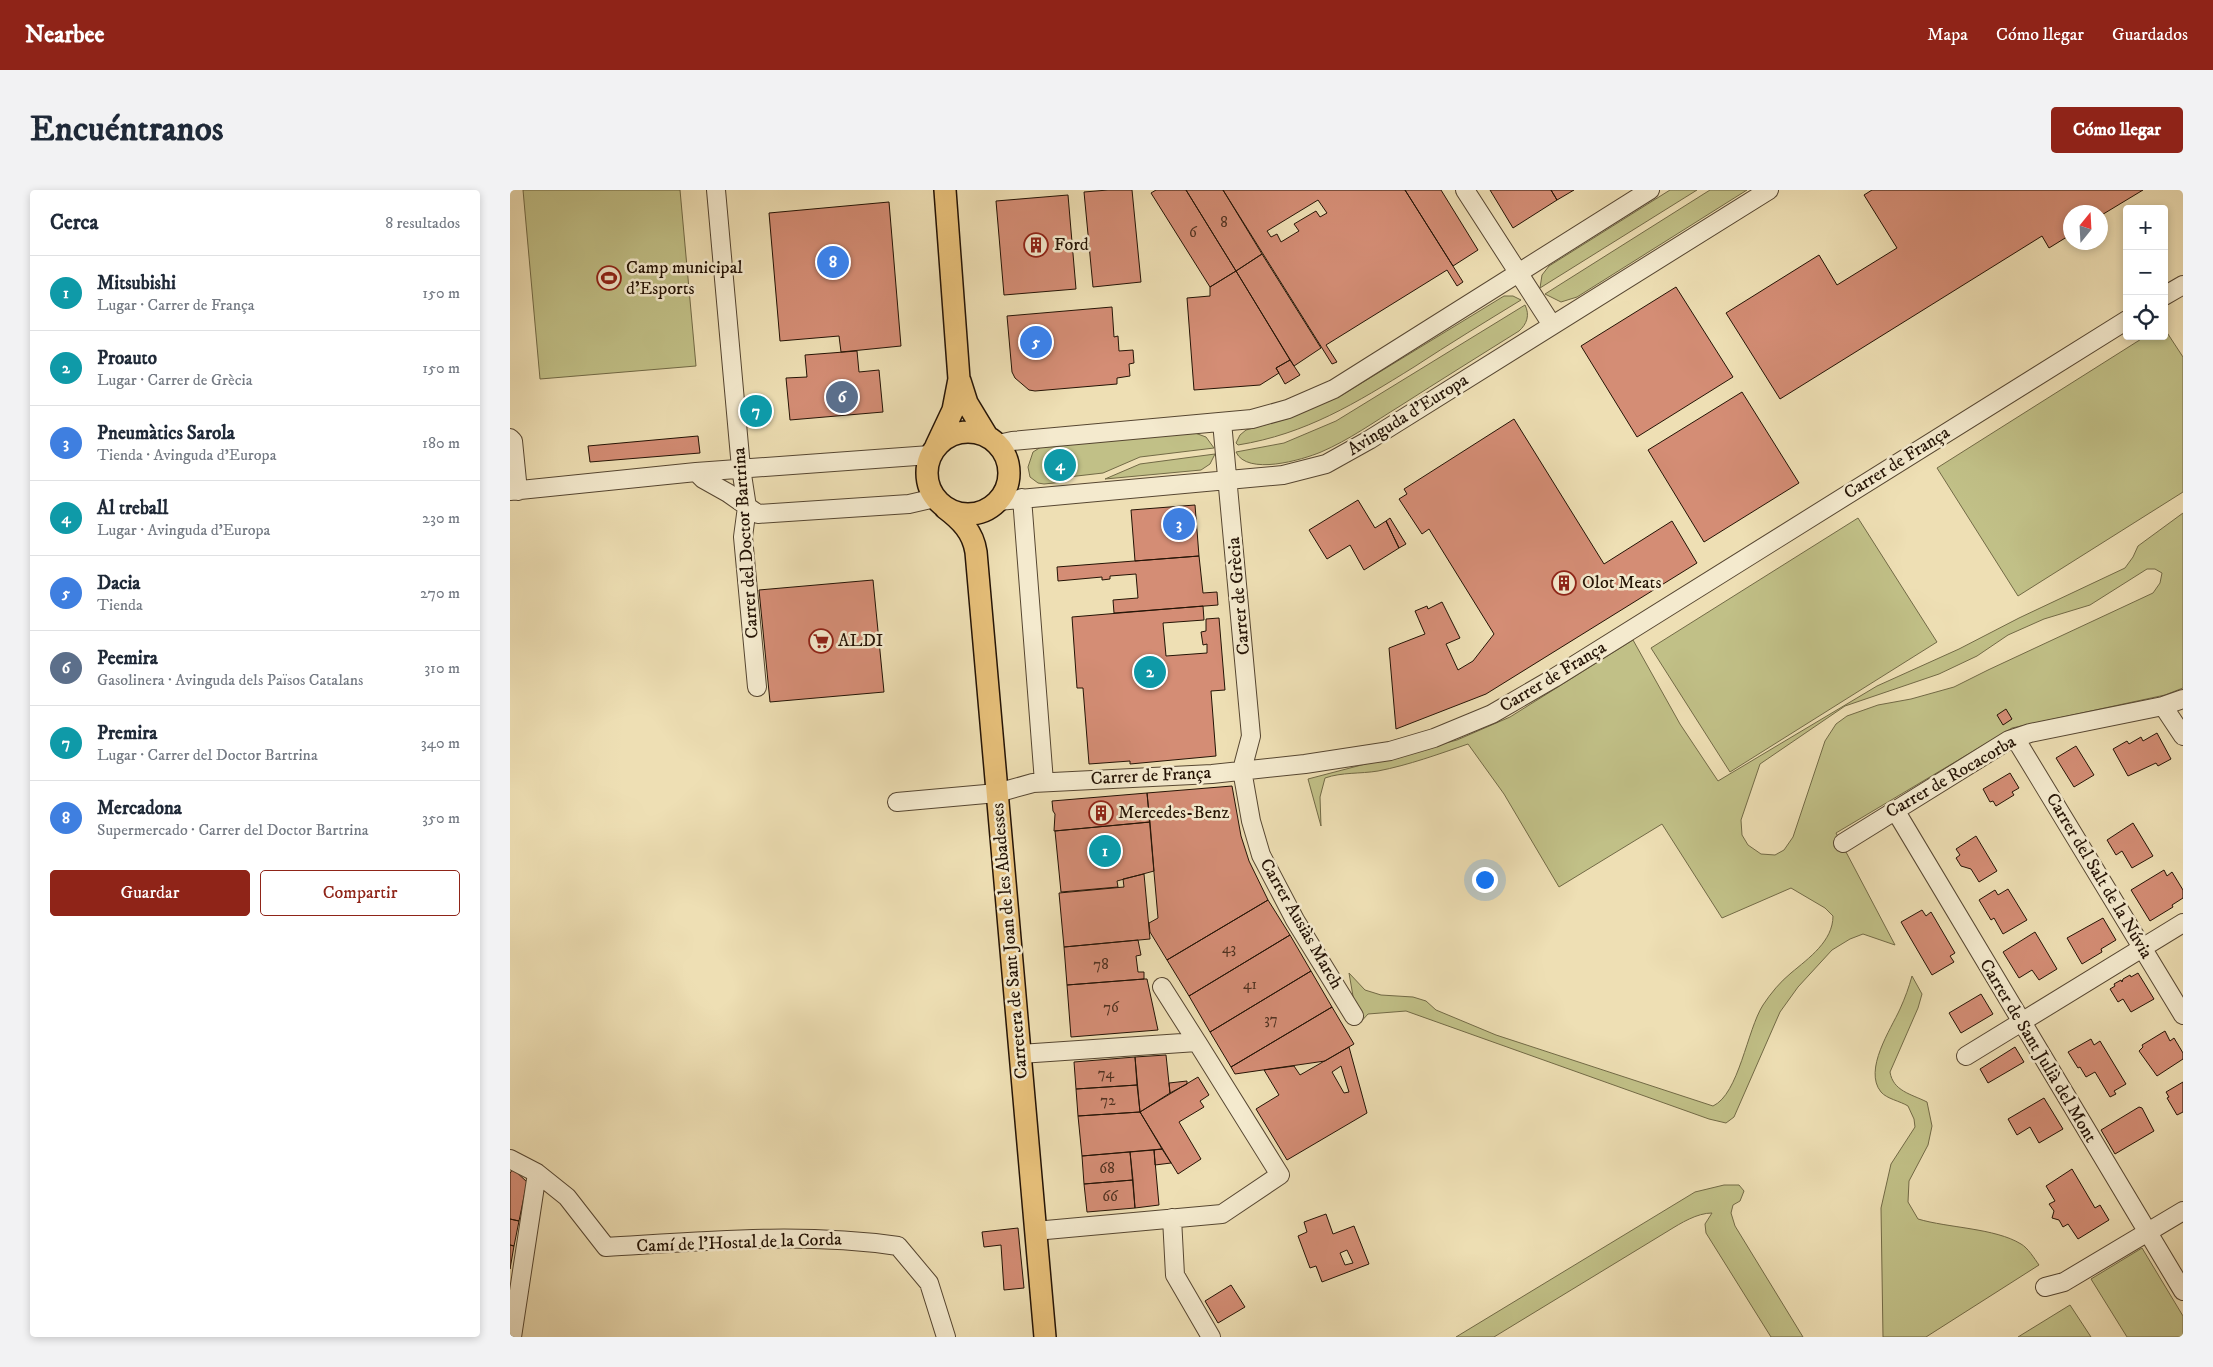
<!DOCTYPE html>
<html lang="es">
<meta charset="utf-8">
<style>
body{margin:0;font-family:"IM FELL DW Pica",serif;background:#f2f2f3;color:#1f2937}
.controls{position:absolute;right:15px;top:15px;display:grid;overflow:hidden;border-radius:5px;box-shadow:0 2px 8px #0003}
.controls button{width:45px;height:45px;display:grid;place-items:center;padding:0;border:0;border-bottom:1px solid #e0e1e3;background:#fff;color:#1f2937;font:25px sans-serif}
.compass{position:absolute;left:1553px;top:15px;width:45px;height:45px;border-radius:50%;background:#fff;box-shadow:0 2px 8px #0003;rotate:18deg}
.you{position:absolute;left:974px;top:689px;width:18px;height:18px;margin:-12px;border:4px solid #fff;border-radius:50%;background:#1a73e8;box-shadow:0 0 0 8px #1a73e833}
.badge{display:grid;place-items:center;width:32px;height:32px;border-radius:50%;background:#8f2418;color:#fff;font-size:16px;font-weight:700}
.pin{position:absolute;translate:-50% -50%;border:2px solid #fff;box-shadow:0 1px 5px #0006}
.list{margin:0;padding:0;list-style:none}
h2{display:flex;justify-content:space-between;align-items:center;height:65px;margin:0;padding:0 20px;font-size:21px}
h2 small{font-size:16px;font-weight:400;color:#747a83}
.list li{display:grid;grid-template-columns:32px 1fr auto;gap:15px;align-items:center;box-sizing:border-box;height:75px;padding:0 20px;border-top:1px solid #e0e1e3}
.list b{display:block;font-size:19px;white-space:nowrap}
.list p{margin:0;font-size:16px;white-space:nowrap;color:#747a83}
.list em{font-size:16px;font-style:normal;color:#747a83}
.actions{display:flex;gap:10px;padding:15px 20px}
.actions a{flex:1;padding:11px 0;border:1px solid #8f2418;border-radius:5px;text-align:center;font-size:18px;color:#8f2418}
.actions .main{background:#8f2418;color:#fff}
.icon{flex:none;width:28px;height:28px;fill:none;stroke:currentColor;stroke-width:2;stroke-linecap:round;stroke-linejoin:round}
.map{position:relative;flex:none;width:1673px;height:1147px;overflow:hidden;border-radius:5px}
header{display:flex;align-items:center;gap:30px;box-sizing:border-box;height:70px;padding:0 25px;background:#8f2418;color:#fff}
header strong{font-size:24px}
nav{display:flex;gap:28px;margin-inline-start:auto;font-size:18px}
.intro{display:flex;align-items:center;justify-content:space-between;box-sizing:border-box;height:120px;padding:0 30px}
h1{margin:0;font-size:35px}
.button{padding:12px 22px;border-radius:5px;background:#8f2418;color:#fff;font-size:18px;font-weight:700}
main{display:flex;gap:30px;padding:0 30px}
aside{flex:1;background:#fff;border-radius:5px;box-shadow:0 2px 8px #0003}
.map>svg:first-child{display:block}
.green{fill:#c1c087;stroke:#726a46;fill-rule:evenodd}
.building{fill:#d48d75;stroke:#241305;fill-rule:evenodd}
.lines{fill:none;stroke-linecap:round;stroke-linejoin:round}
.minor-casing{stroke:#564631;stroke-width:20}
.major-casing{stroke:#241305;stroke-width:24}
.minor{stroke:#f4eace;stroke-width:18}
.major{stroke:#e7c07a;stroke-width:21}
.labels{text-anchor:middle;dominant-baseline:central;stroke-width:5;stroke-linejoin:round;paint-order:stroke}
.number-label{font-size:15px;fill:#503221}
.poi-label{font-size:18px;fill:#241305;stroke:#f4eace;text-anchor:start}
.street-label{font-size:18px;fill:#241305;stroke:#f4eace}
</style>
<header>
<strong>Nearbee</strong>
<nav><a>Mapa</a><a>Cómo llegar</a><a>Guardados</a></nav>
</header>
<div class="intro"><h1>Encuéntranos</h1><a class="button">Cómo llegar</a></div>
<main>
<aside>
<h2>Cerca<small>8 resultados</small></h2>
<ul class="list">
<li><span class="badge" style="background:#0f9aa8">1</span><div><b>Mitsubishi</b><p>Lugar · Carrer de França</p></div><em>150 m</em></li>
<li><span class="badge" style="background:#0f9aa8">2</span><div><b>Proauto</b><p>Lugar · Carrer de Grècia</p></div><em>150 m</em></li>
<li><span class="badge" style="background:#3f7fe0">3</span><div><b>Pneumàtics Sarola</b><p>Tienda · Avinguda d'Europa</p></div><em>180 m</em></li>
<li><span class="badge" style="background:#0f9aa8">4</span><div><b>Al treball</b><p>Lugar · Avinguda d'Europa</p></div><em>230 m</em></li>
<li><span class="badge" style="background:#3f7fe0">5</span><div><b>Dacia</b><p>Tienda</p></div><em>270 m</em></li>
<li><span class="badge" style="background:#5c6f8a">6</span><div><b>Peemira</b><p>Gasolinera · Avinguda dels Països Catalans</p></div><em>310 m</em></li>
<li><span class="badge" style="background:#0f9aa8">7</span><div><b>Premira</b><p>Lugar · Carrer del Doctor Bartrina</p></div><em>340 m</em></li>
<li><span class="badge" style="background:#3f7fe0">8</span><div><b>Mercadona</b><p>Supermercado · Carrer del Doctor Bartrina</p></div><em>350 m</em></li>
</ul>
<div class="actions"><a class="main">Guardar</a><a>Compartir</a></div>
</aside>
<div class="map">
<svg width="1673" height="1147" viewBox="0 0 1673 1147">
<rect width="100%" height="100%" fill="#eedfb4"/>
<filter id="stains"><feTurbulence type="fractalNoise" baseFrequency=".004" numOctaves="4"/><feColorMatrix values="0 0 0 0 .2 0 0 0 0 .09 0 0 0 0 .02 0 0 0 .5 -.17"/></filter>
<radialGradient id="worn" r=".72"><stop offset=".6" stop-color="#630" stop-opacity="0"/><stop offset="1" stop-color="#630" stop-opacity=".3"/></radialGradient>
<path class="green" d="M13 0H170L186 176 30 189Z
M1160 0H1187L1030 98 1032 85 1039 76Z
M1200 0H1237L1067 107 1051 112 1035 104Z
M994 106H1003L1011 110C975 132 939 154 904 177 846 213 796 244 728 255L726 253 730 245 736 240 780 228 832 205Z
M1015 115C1020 125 1017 134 1009 141 969 166 929 191 890 216 864 232 839 250 811 262 792 270 737 286 726 262L774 253 826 231Z
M1654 138 1673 167V302L1508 406 1427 278 1636 146H1654Z
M685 243 696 247 704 258 630 267 593 283 558 287 555 288 554 292 534 294 528 293 520 287 518 277 523 262 531 257Z
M705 264 700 274 691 280 595 289 630 274Z
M1673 323V498L1655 505 1502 538 1326 643 1385 755 1353 744 1340 749 1322 760 1288 797 1270 822 1224 927 1216 933 1199 929 896 821 858 824 848 835 839 783 855 800 871 805 903 807 916 811 926 820 986 845 1203 916C1229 904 1237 840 1253 815 1261 803 1270 792 1281 783 1299 768 1323 751 1323 726L1315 718 1281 698 1212 728 1152 634 1049 697 994 604 958 554C929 564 899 575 868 581 850 584 832 582 815 588L810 607 811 636 798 589 947 550 1000 527 1123 450 1170 534 1208 591 1367 496 1449 459 1509 428 1615 378 1623 367 1628 356ZM1637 379H1645L1652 383 1650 393 1643 403 1478 480 1444 497 1401 509 1368 515 1337 526 1326 534 1315 551 1283 647 1274 660 1265 665 1251 664 1238 655 1232 645 1231 630 1250 574 1335 516 1429 484 1467 466 1498 445 1534 429 1580 415Z
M1348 328 1427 452 1220 582 1141 458Z
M1402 786 1412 804 1408 818 1380 882C1383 901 1401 904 1417 912L1422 936 1418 955 1399 991 1398 1012 1408 1029C1438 1038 1485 1038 1511 1054 1518 1058 1524 1068 1529 1075L1416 1147H1373L1371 1018 1381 974 1405 937 1404 929 1398 916C1390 911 1377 909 1371 902 1353 880 1381 839 1390 819 1395 808 1399 797 1402 786Z
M1214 995H1229L1234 1001 1230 1011 1223 1015 1221 1023 1225 1036 1293 1147H1261L1196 1043 1195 1034 1202 1023C1187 1023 1171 1033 1158 1041L984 1147H946L1185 1002Z
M1632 1058 1673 1126V1147H1617L1581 1089Z
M1560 1115 1581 1147H1508Z"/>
<path class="building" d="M598 0H622L631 92 583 97 574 2Z
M646 0H676L726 81 700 97 641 3Z
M676 0H713L752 64 726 81Z
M713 0H895L953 92 947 96 937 80 816 155 827 172 822 174ZM808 10 817 23 810 27 806 21 784 34 789 41 771 52 767 44 761 47 757 41Z
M895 0H931L968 60 943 76Z
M980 0H1041L1047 10 1003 38Z
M1041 0H1064L1047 10Z
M1362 0H1633L1590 26V22H1560V28L1555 31 1560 38V45L1539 58 1532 46 1270 209 1216 123 1309 65 1327 95 1387 58 1354 5Z
M558 5 566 99 494 105 486 11Z
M379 12 391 156 331 162 329 146 270 151 259 23Z
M752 64 811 158 784 176 726 81Z
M726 81 780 170 766 178 769 183 750 195 684 200 677 108 700 106V97Z
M1166 97 1223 187 1127 247 1071 156Z
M602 117 604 147 608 146 609 161 623 160 624 173 619 174 620 186 607 188V194L525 201 519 200 505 188 502 182 497 126Z
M347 161 349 182 369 180 373 222 280 230 276 188 297 187 295 165Z
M780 170 790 185 775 194 766 178Z
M1232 202 1289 293 1194 352 1138 260Z
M251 208 253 232 240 233 238 210Z
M252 209 254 232 241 233 239 210Z
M1004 229 1094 374 1162 331 1187 373 976 504 886 539 879 458 915 444 905 421 917 416 918 419 932 412 950 448 936 454 948 480 963 471 984 444 919 339 912 344 889 309 897 304 894 299Z
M188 246 190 263 80 272 78 256Z
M848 310 865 338 876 331 889 358 854 380 840 355 817 369 799 340Z
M685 315 689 366 625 371 621 320Z
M880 328 896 354 889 358 876 331Z
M689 366 693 403 707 402 708 415 604 423 603 410 628 408 626 384 600 386V389L592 390V387L548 391 547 377Z
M363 390 374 502 260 512 249 400Z
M693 416 694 430 653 433 656 466 697 463V454L693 455 691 442 696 441V429L709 428 715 500 701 501 706 566 620 574V571L579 574 573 498H567L562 427Z
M1496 519 1502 529 1493 535 1487 525Z
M1647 543 1661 569 1648 576 1646 573 1618 586 1603 559 1617 551 1619 554 1631 547 1633 551Z
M1566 556 1584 585 1564 597 1546 568Z
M1500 583 1509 598 1502 602 1504 605 1486 616 1483 611 1480 612 1473 599Z
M722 596 731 646 739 671 758 710 657 770 640 742 639 733 648 728 637 603Z
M637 603 640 632 544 641 545 624 543 621 542 611Z
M640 632 644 681 607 691 608 697 551 702 545 641Z
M1623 633 1643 666 1622 678 1612 661 1606 665 1597 650Z
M1466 646 1487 681 1469 692 1461 679 1451 676 1446 668 1450 665 1446 659Z
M1654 680 1657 686 1662 682 1673 700V708L1662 715 1663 717 1640 731 1621 700Z
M634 684 640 749 554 757 549 703 614 697 613 689Z
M1498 699 1517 730 1493 744 1484 728 1481 730 1469 710 1485 700 1488 705Z
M758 710 780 745 679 806 657 770Z
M1412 720 1416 726 1421 722 1445 763 1440 766 1444 772 1422 785 1391 732Z
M1593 728 1606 750 1591 759 1592 762 1572 774 1557 748Z
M1525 742 1547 779 1529 790 1522 780 1509 788 1493 762Z
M780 745 801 781 700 842 679 806Z
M628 750 631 765 626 766 628 782H634V789L557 795 554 757Z
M801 781 822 817 721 877 700 842Z
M1628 783 1644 809 1621 822 1613 809 1608 812 1600 799 1605 796 1604 794 1611 790 1612 792 1613 789 1620 785 1621 787Z
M634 789H637L648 840 561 847 557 795Z
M1471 804 1483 824 1451 843 1439 823Z
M822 817 844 854 815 871 725 884 721 877Z
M1655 841 1660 851 1664 848 1673 863V869L1647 886 1629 861 1633 857 1632 855Z
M1581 849 1584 855 1590 851 1616 894 1604 901 1606 904 1600 907 1585 882 1576 887 1570 877 1568 878 1558 862Z
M839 857 857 923 777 970 746 919 769 905 754 880 784 876 790 885ZM831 876 839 902 834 903 822 882Z
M1505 857 1514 872 1478 893 1470 879Z
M656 865 660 903 630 922 625 867Z
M625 867 627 895 566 899 564 872Z
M688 887 699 905 690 911 694 917 669 932 691 969 668 984 630 922Z
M677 891V894L660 903 659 893Z
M1673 892V922L1667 925 1657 908 1659 907 1656 902Z
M627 895 630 922 568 926 566 899Z
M1534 908 1553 939 1529 953 1520 937 1507 945 1498 929Z
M1629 917 1632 918 1644 941 1605 964 1591 940Z
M630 922 652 959 572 966 568 926Z
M652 959 661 973 645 975 644 960Z
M644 960 649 1015 625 1018 620 962Z
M620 962 623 990 574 994 572 966Z
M3 979 17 992 9 1031 0 1029V983Z
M1562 979 1585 1018 1590 1015 1599 1030 1568 1049 1558 1034 1553 1037 1549 1030 1542 1028 1544 1021 1539 1014 1545 1011 1536 996Z
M623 990 625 1018 577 1022 574 994Z
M816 1024 823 1044 844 1036 859 1074 812 1092 806 1076 800 1078 788 1046 797 1042 794 1032ZM837 1060 843 1073 835 1075 830 1063Z
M0 1029 9 1031 4 1056 0 1055Z
M508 1038 514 1098 494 1100 491 1055 474 1057 472 1042Z
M0 1055 4 1056 0 1079Z
M721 1095 735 1117 708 1133 695 1111Z"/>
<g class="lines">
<g class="minor-casing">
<path id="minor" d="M206 0 231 278 237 317 233 347 247 497
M955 0 1042 135
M1654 106 1673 95
M712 232 741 546 732 580 741 631 751 665 785 730 844 826
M0 248 3 251 8 301
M488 254 502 251 742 229 778 219 824 199 1140 0
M186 282 193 289 218 303 248 324 399 314 425 308
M0 301 186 282 420 265
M512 308 534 592
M488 311 773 285 816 274 859 250 1259 0
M1653 516 1673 546
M1505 548 1673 825
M387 612 487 603 523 593 702 584 795 574 880 561 924 548 982 524 1044 488 1617 130
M1385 620 1673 1101
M1333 653 1499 550 1520 543 1653 516 1673 509
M652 797 687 852
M510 864 687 852 770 985 712 1024 525 1041
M1456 866 1673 733
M0 969 27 983 57 1007 96 1057C195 1051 291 1042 388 1056L419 1093 436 1147
M662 1028 665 1085 701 1147
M1535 1097 1554 1092 1673 1021
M2 1147 27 983"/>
</g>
<g class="major-casing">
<path id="major" d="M450 191 457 213 477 246
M417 283a41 41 0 1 1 82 0a41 41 0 1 1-82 0Z
M426 256 443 220 449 189 435 0
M435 318C451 330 463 342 466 362L535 1147"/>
</g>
<use href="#minor" class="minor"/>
<use href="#major" class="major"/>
</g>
<defs>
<g id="building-ring" transform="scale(1.25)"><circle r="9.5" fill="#f4eace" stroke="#8f2418" stroke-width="1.5"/><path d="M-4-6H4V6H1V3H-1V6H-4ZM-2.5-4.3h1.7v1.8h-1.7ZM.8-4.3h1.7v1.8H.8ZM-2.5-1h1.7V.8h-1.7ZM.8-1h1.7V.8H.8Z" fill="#8f2418"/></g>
<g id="stadium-ring" transform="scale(1.25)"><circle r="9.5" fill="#f4eace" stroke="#8f2418" stroke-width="1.5"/><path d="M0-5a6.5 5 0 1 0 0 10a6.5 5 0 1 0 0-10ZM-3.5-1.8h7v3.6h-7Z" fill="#8f2418"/></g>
<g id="supermarket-ring" transform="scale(1.25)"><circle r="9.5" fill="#f4eace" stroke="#8f2418" stroke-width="1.5"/><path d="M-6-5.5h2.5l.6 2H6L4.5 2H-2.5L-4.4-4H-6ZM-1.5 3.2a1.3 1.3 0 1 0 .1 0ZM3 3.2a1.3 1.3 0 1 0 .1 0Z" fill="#8f2418"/></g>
</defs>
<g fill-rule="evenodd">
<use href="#building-ring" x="526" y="55"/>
<use href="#stadium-ring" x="99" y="88"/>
<use href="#building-ring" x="1054" y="393"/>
<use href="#supermarket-ring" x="311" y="451"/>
<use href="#building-ring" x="591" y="623"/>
</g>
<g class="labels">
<g class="number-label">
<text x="714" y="32">8</text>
<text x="683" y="42">6</text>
<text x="719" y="758">43</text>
<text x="591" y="774">78</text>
<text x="740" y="794">41</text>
<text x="601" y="817">76</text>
<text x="761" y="829">37</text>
<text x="596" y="883">74</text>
<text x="598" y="910">72</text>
<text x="597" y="978">68</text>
<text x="600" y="1006">66</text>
</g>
<g class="poi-label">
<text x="544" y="55">Ford</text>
<text x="116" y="78">Camp municipal<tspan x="116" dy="21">d'Esports</tspan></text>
<text x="1072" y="393">Olot Meats</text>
<text x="328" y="451">ALDI</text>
<text x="608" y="623">Mercedes-Benz</text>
</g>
<g class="street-label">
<text transform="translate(898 225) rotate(-32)">Avinguda d'Europa</text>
<text transform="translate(1387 273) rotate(-32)">Carrer de França</text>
<text transform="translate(236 353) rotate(-94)">Carrer del Doctor Bartrina</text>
<text transform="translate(729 406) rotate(-95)">Carrer de Grècia</text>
<text transform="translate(1043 487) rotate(-31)">Carrer de França</text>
<text transform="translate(641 586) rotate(-3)">Carrer de França</text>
<text transform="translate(1441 587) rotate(-30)">Carrer de Rocacorba</text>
<text transform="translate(1589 686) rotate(59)">Carrer del Salt de la Núvia</text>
<text transform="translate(791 734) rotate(60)">Carrer Ausiàs March</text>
<text transform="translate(500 751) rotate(-95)">Carretera de Sant Joan de les Abadesses</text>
<text transform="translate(1528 861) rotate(59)">Carrer de Sant Julià del Mont</text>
<text transform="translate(229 1053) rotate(-2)">Camí de l'Hostal de la Corda</text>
</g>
</g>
<rect width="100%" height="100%" filter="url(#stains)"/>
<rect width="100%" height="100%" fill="url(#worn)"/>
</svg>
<div class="controls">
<button>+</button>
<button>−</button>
<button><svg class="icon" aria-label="locate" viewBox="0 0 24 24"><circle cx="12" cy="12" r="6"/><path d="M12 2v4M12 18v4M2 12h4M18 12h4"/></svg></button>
</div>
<svg class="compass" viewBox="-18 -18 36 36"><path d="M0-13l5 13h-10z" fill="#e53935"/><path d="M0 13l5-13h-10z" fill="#747a83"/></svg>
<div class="you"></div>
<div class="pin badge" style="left:595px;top:661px;background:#0f9aa8">1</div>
<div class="pin badge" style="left:640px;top:482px;background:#0f9aa8">2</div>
<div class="pin badge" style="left:669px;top:334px;background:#3f7fe0">3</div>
<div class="pin badge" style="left:550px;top:275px;background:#0f9aa8">4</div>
<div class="pin badge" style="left:526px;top:152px;background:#3f7fe0">5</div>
<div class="pin badge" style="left:332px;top:207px;background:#5c6f8a">6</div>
<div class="pin badge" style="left:246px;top:221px;background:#0f9aa8">7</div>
<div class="pin badge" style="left:323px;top:72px;background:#3f7fe0">8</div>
</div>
</main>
